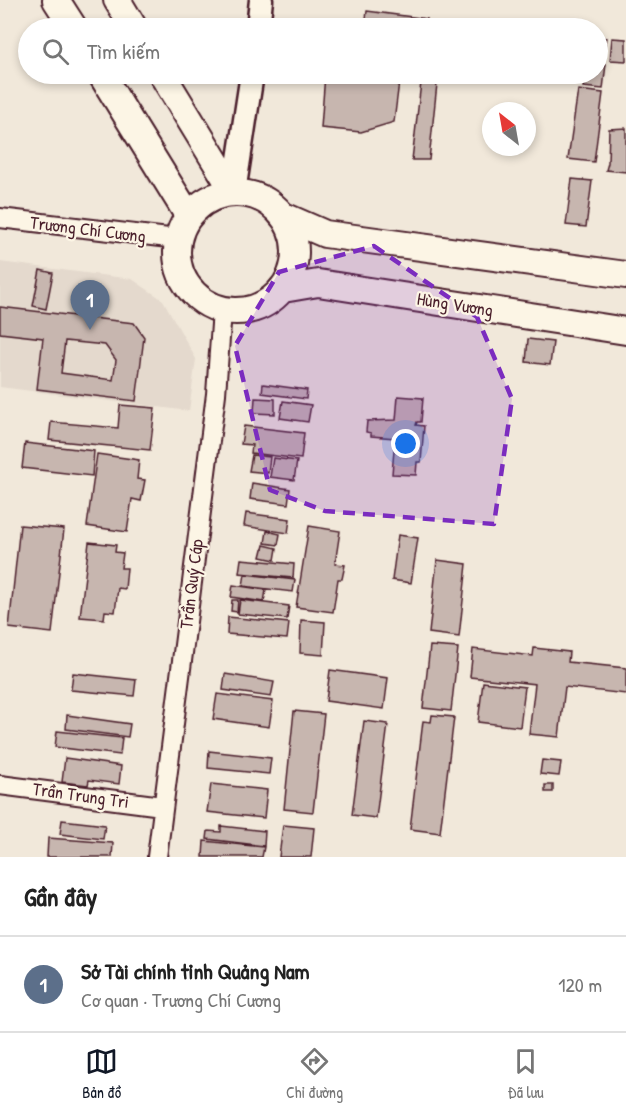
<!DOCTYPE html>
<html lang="vi">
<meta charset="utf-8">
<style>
body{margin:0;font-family:"Patrick Hand",sans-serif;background:#f6f6f6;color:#222}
.compass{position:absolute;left:482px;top:102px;width:54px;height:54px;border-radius:50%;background:#fff;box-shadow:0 3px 9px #0003;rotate:329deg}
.you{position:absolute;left:406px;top:444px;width:21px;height:21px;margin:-15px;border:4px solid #fff;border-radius:50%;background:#1a73e8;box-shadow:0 0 0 9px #1a73e833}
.badge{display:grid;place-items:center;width:39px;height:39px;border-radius:50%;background:#111827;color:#fff;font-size:20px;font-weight:700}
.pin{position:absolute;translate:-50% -50px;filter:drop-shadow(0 2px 3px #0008)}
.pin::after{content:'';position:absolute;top:32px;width:21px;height:18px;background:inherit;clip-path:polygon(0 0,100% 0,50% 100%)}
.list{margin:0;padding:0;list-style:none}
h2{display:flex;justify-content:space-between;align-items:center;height:78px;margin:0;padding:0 24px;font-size:26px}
h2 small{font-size:20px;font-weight:400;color:#767676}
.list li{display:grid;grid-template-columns:39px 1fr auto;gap:18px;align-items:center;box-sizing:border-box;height:96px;padding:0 24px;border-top:2px solid #e0e0e0}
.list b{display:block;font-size:22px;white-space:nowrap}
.list p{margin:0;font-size:20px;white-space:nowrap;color:#767676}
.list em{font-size:20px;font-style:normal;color:#767676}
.icon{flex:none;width:33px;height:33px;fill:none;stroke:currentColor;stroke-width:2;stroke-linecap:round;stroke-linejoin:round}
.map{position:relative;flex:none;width:626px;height:857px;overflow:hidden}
.search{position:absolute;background:#fff;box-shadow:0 3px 9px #0003;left:18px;right:18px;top:18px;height:66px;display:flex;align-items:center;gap:15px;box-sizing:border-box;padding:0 21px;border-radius:33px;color:#767676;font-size:22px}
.sheet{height:174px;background:#fff}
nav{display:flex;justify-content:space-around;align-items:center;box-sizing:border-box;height:84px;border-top:2px solid #e0e0e0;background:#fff;font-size:16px;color:#767676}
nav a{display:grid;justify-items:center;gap:3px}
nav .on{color:#111827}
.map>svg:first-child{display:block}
.built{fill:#e4d9cd}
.building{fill:#c7b6af;stroke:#4a1f2b;stroke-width:1.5;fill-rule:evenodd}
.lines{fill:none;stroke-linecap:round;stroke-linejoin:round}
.minor-casing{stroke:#4a1f2b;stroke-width:22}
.tertiary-casing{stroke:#4a1f2b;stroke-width:27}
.secondary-casing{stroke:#4a1f2b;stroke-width:30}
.minor{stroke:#fcf5e5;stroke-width:18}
.tertiary{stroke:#fcf5e5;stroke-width:22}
.secondary{stroke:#fcf5e5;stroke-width:26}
.marked{fill:#7b2cbf;fill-opacity:0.2;stroke:#7b2cbf;stroke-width:4.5;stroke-dasharray:12 8;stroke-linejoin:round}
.labels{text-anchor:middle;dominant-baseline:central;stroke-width:4.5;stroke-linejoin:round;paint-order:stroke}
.street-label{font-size:18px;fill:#4a1f2b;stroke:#fcf5e5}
</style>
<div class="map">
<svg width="626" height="857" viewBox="0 0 626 857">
<rect width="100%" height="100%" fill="#f1e8da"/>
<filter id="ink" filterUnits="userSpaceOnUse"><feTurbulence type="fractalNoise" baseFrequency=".0167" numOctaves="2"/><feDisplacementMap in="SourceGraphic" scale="12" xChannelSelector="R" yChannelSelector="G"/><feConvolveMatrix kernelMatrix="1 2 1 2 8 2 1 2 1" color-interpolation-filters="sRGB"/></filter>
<g filter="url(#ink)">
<path class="built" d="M0 262 132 279 163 300 196 359 189 411 0 387Z"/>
<path class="building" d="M367 11 427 19 426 28 365 27Z
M598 37 607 38 603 60 598 59Z
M612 38 626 39V61L610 60Z
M598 63 606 64 603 89 583 87 585 74H598Z
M325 74H400L394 122 361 132 321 128Z
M422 74H438L429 160H412Z
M578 90 603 93 594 162 568 159Z
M626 128V172L606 170 608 163 609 129Z
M572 179 592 181 586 227 566 225Z
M40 270 53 273 46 309 33 306Z
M0 307 134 323 144 337 136 401 37 389 43 338 0 333ZM65 341 105 345 116 360 113 380 61 373Z
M528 339 553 342 550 365 526 362Z
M263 384 307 390 306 399 262 393Z
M398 396 423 398 421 422H417L416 425 424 426 421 462H417L416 475 392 474 395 438 371 436V433L366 432 367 421 396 420Z
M255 398 275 399V414L254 413Z
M283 401 311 405 308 422 280 418Z
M120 405 155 408 150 450 49 440 51 422 118 428Z
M244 426 304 433 301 459 251 453 252 445 241 444Z
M25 443 94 451 92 476 22 468Z
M97 454 139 460 137 479 145 480 141 501 132 499 127 532 87 526Z
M252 455 270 457 268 473 249 471Z
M273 458 297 461 294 480 270 477Z
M252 483 290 489 288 504 250 499Z
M246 513 290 519 288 533 244 526Z
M20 525 64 529 52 633 9 628Z
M309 526 340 531 335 564 345 565 342 579H338L333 612 296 607Z
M267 531 280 534 278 545 265 543Z
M398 535 418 538 411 583 392 580Z
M89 542 116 545 115 552 123 553 121 568H127L125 589 118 588 115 612 105 611 104 619 80 617Z
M264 545 277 548 275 560 261 557Z
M241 559 294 564 293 578 239 573Z
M437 560 467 564 459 637 429 633Z
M245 574 295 580 293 592 243 586Z
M233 585 266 590 264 602 231 597Z
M232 600H238L237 612 231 611Z
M240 600 289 606 287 619 238 614Z
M228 617 289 623 287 639 227 634Z
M301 620 325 622 323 655 300 653Z
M430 646 458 648 451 711 423 708Z
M534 648 569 652 568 662 626 668V694L565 687 559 737 529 734 535 684 470 677 473 649 533 656Z
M330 670 388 678 384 709 326 701Z
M73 673 136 680 134 696 71 690Z
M225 674 274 682 271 697 223 690Z
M483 682 525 687 520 727 478 722Z
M217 694 273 701 269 727 213 719Z
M294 711 324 714 313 812 284 809Z
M67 715 130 724 128 737 66 729Z
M432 715 454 717 440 833 410 829 423 721 431 722Z
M364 721 388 724 376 818 352 815Z
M57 731 122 738 120 755 55 747Z
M209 751 271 758 269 774 208 768Z
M65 758 121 766 119 784 89 780 88 785 62 782Z
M542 760 561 762 559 776 540 774Z
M211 784 267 790 264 818 207 812Z
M545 785H553V792H545Z
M62 820 105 825 103 839 60 834Z
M283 825 314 828 311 857H279Z
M221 826 265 831 264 846 207 839 208 831 221 832Z
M48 838 113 843 112 857H47Z
M204 841 264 847 262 857H203Z"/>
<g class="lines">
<g class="minor-casing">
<path id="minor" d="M0 218 177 239
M0 785 162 806
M157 857 216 394 222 310"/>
</g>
<g class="tertiary-casing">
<path id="tertiary" d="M258 28 261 0
M234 192 252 74"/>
</g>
<g class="secondary-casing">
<path id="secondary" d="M56 0 74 28
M117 0 134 28
M101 74 188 215
M162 74 234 192
M177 252a59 59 0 1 1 118 0a59 59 0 1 1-118 0Z
M286 217 325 234 626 275
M283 289 318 283 626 331"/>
</g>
<use href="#minor" class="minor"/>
<use href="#tertiary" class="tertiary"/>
<use href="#secondary" class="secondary"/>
</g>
</g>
<path class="marked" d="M374 246 477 317 512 399 494 524 325 511 270 490 235 346 279 272Z"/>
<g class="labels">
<g class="street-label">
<text transform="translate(88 229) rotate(7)">Trương Chí Cương</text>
<text transform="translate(455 304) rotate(9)">Hùng Vương</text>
<text transform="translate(191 584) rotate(-83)">Trần Quý Cáp</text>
<text transform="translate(81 795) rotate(8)">Trần Trung Tri</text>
</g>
</g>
</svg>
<svg class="compass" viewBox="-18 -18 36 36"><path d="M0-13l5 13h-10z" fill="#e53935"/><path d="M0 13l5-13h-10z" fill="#767676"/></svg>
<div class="you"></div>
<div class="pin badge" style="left:90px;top:330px;background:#5c6f8a">1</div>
<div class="search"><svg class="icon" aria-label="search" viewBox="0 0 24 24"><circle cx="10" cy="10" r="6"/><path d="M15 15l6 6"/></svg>Tìm kiếm</div>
</div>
<section class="sheet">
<h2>Gần đây<small></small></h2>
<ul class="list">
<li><span class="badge" style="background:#5c6f8a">1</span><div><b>Sở Tài chính tỉnh Quảng Nam</b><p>Cơ quan · Trương Chí Cương</p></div><em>120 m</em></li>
</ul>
</section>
<nav>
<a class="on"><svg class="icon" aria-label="map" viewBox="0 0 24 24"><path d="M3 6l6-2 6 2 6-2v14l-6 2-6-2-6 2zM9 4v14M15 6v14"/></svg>Bản đồ</a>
<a><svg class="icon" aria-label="directions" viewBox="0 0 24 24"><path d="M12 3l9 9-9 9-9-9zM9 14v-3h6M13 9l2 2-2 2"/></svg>Chỉ đường</a>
<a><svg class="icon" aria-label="saved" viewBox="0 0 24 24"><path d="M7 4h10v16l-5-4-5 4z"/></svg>Đã lưu</a>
</nav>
